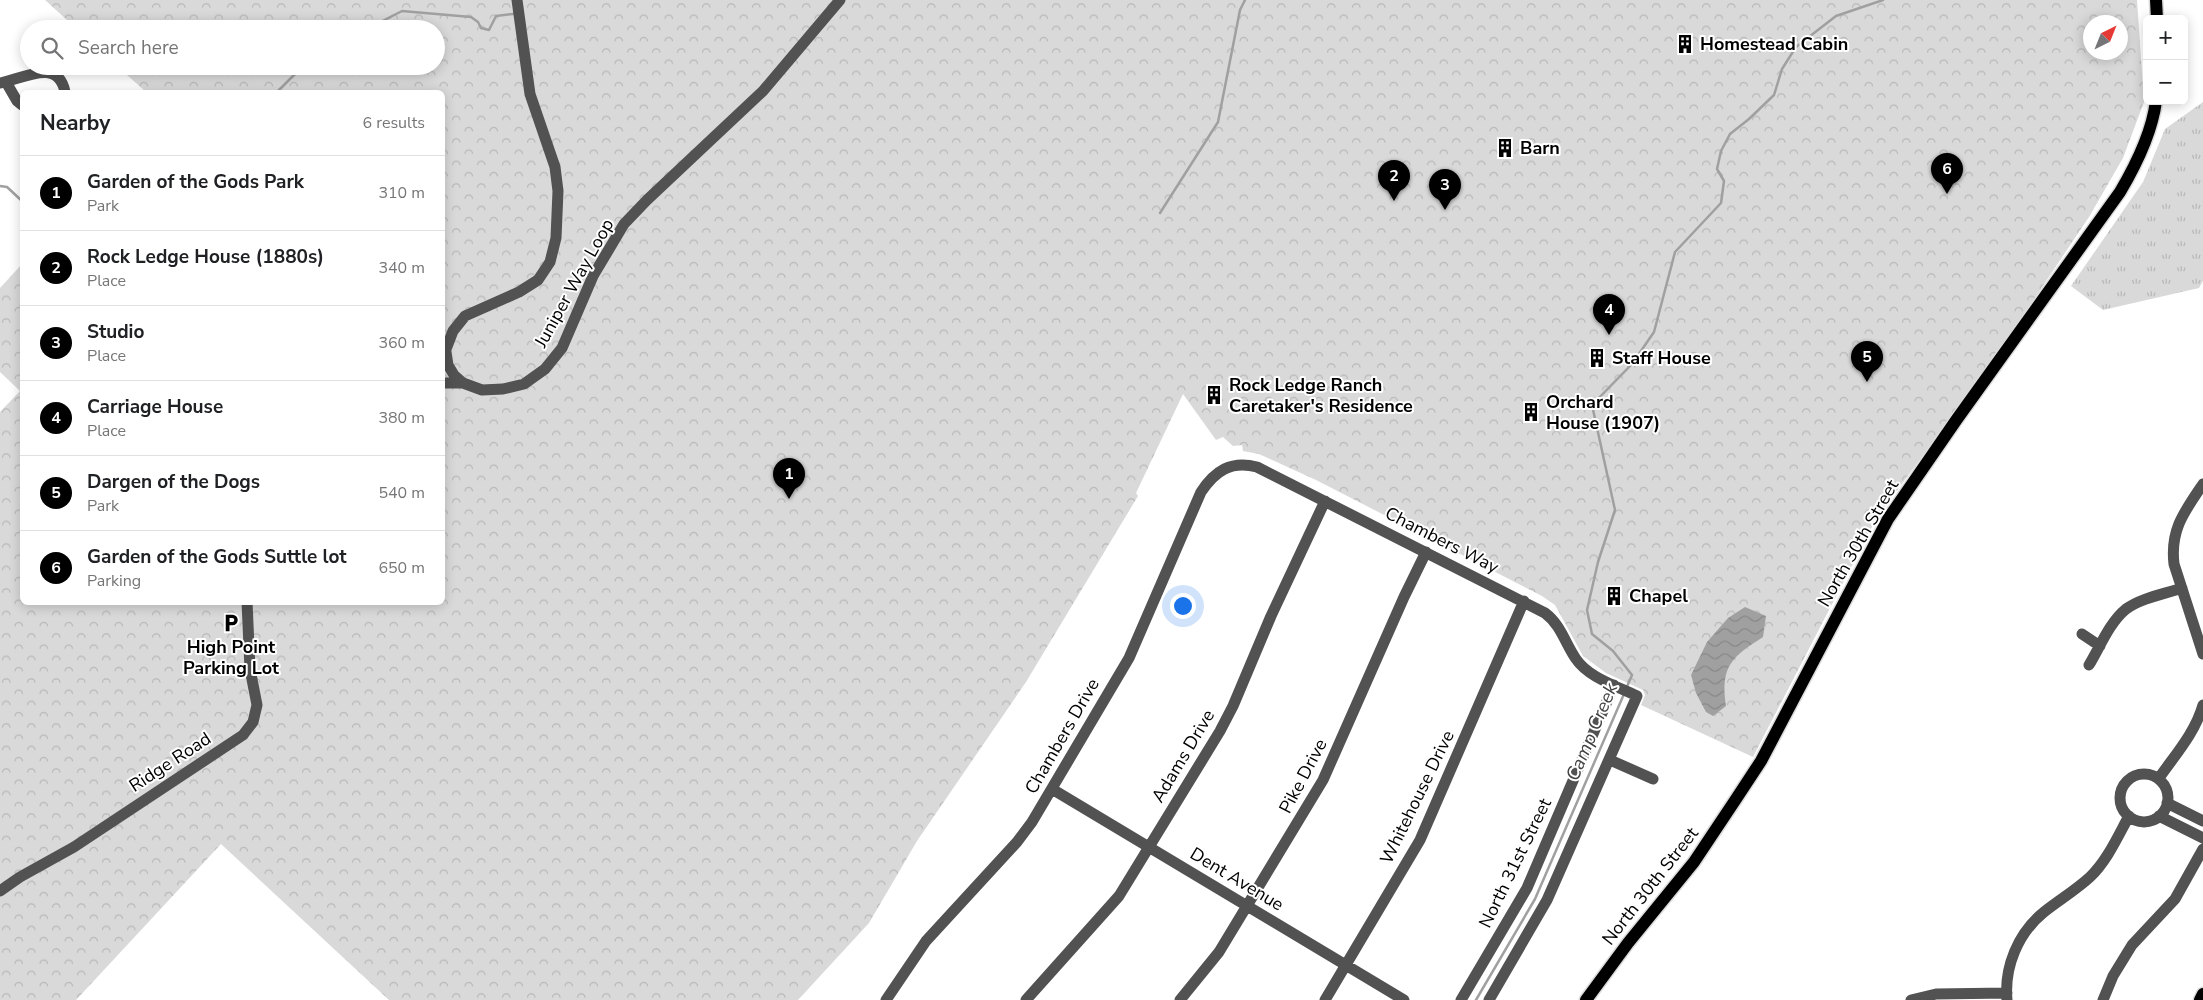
<!DOCTYPE html>
<meta charset="utf-8">
<style>
body{margin:0;font-family:"Nunito Sans",sans-serif;background:#f2f2f2;color:#202124}
.controls{position:absolute;right:15px;top:15px;display:grid;overflow:hidden;border-radius:8px;box-shadow:0 2px 12px #0003}
.controls button{width:45px;height:45px;display:grid;place-items:center;padding:0;border:0;border-bottom:1px solid #e0e0e0;background:#fff;color:#202124;font:25px sans-serif}
.compass{position:absolute;left:2083px;top:15px;width:45px;height:45px;border-radius:50%;background:#fff;box-shadow:0 2px 12px #0003;rotate:43deg}
.you{position:absolute;left:1182px;top:605px;width:18px;height:18px;margin:-12px;border:4px solid #fff;border-radius:50%;background:#1a73e8;box-shadow:0 0 0 8px #1a73e833}
.badge{display:grid;place-items:center;width:32px;height:32px;border-radius:50%;background:#000;color:#fff;font-size:16px;font-weight:700}
.pin{position:absolute;translate:-50% -41px;filter:drop-shadow(0 1px 2px #0008)}
.pin::after{content:'';position:absolute;top:26px;width:18px;height:15px;background:inherit;clip-path:polygon(0 0,100% 0,50% 100%)}
.list{margin:0;padding:0;list-style:none}
h2{display:flex;justify-content:space-between;align-items:center;height:65px;margin:0;padding:0 20px;font-size:21px}
h2 small{font-size:16px;font-weight:400;color:#757577}
.list li{display:grid;grid-template-columns:32px 1fr auto;gap:15px;align-items:center;box-sizing:border-box;height:75px;padding:0 20px;border-top:1px solid #e0e0e0}
.list b{display:block;font-size:19px;white-space:nowrap}
.list p{margin:0;font-size:16px;white-space:nowrap;color:#757577}
.list em{font-size:16px;font-style:normal;color:#757577}
.icon{flex:none;width:28px;height:28px;fill:none;stroke:currentColor;stroke-width:2;stroke-linecap:round;stroke-linejoin:round}
.map{position:relative;flex:none;width:2203px;height:1000px;overflow:hidden}
.search{position:absolute;background:#fff;box-shadow:0 2px 12px #0003;left:20px;top:20px;width:425px;height:55px;display:flex;align-items:center;gap:12px;box-sizing:border-box;padding:0 18px;border-radius:28px;color:#757577;font-size:19px}
.panel{position:absolute;background:#fff;box-shadow:0 2px 12px #0003;left:20px;top:90px;width:425px;height:515px;border-radius:8px}
.map>svg:first-child{display:block}
.grass{fill:url(#grass-tufts)}
.park{fill:url(#park-crowns);fill-rule:evenodd}
.water{fill:url(#water-waves)}
.lines{fill:none;stroke-linecap:round;stroke-linejoin:round}
.stream{stroke:#a0a0a0;stroke-width:2.5}
.major-casing{stroke:#dbdbdb;stroke-width:15}
.minor{stroke:#525252;stroke-width:11}
.major{stroke:#000;stroke-width:12}
.labels{text-anchor:middle;dominant-baseline:central;stroke-width:4;stroke-linejoin:round;paint-order:stroke}
.poi-label{font-size:18px;font-weight:bold;fill:#000;stroke:#fff;text-anchor:start}
.street-label{font-size:18px;fill:#000;stroke:#fff}
.water-label{font-size:19px;font-style:italic;fill:#414141;stroke:#fff}
</style>
<div class="map">
<svg width="2203" height="1000" viewBox="0 0 2203 1000">
<defs>
<pattern id="grass-tufts" width="24" height="20" patternUnits="userSpaceOnUse" patternTransform="scale(1.25)"><rect width="24" height="20" fill="#d9d9d9"/><path d="M3 7l-1-3M5 7V3M7 7l1-3M15 17l-1-3M17 17v-4M19 17l1-3" fill="none" stroke="#b8b8b8"/></pattern>
<pattern id="park-crowns" width="20" height="18" patternUnits="userSpaceOnUse" patternTransform="scale(1.25)"><rect width="20" height="18" fill="#d9d9d9"/><path d="M2 6a3 3 0 1 1 6 0M12 15a3 3 0 1 1 6 0" fill="none" stroke="#b8b8b8"/></pattern>
<pattern id="water-waves" width="16" height="10" patternUnits="userSpaceOnUse" patternTransform="scale(1.25)"><rect width="16" height="10" fill="#a0a0a0"/><path d="M0 5q4-4 8 0t8 0" fill="none" stroke="#888"/></pattern>
</defs>
<rect width="100%" height="100%" fill="#fff"/>
<path class="grass" d="M2203 102V281L2199 288 2103 310 2071 286 2143 182 2165 129Z"/>
<path class="park" d="M45 0H2137L2144 102 2123 158 2089 217 1992 362 1876 519 1753 757 1641 705 1645 695 1643 690 1606 673 1583 656 1555 605 1542 596 1316 480 1259 454 1243 451 1242 445 1233 446 1223 437 1216 440 1183 394 1136 493 1138 496 1026 682 917 841 869 923 798 1000H389L221 844 76 1000H0V412L20 391 0 372V288L22 264V602H442V92H146L117 66H436V29H77ZM2090 22H2120V52H2090Z"/>
<path class="water" d="M1745 607 1766 616 1763 637C1732 657 1720 666 1726 706L1713 716 1706 712 1696 693 1691 675 1707 642 1728 618Z"/>
<g class="lines">
<path class="stream" d="M367 29 402 11 471 17 478 22 481 28 489 30 496 16 513 14
M277 92 303 66
M0 186 7 187 22 201
M1160 213 1218 122 1240 10 1245 0
M1626 689 1632 675 1613 651 1592 634 1587 610 1598 562 1615 510 1592 405 1632 364 1654 332 1675 252 1721 203 1724 181 1717 169 1721 151 1730 134 1749 119 1774 95 1782 69 1796 47 1836 16 1883 0
M1476 1000 1535 899 1624 694"/>
<g class="major-casing">
<path id="major" d="M2156 0 2157 19
M1586 1000 1628 943 1694 862 1736 799 1761 761 1888 519 1957 419 2120 192C2136 165 2152 133 2156 101
M2200 1000 2203 994"/>
</g>
<path class="minor" d="M6 82 17 101 22 105
M0 83C21 80 58 56 65 92
M446 352 448 365 454 375 463 383 482 390 503 389 524 384 545 369 562 348 593 276 624 224 647 200 763 91 840 0
M443 357 453 331 465 316 519 292 538 280 550 262 556 238 558 191 555 167 530 94 517 0
M442 383H463
M2203 484C2184 512 2170 530 2174 564L2203 654
M2082 634 2100 646
M2089 665C2100 647 2109 623 2126 609 2141 598 2164 594 2182 588
M1610 760 1653 779
M2120 798a24 24 0 1 1 48 0a24 24 0 1 1-48 0Z
M2159 778C2175 755 2195 733 2203 705
M1052 789 1404 1000
M2167 803 2203 821
M2159 816 2203 838
M0 891 20 877 74 847 243 735 253 722 257 705 250 669 247 602
M886 1000 926 941 1017 842 1032 822 1129 658 1201 492C1215 471 1231 460 1257 467L1545 613C1561 625 1565 643 1576 659 1589 678 1617 686 1637 696L1547 900 1489 1000
M1026 1000 1119 896 1220 731 1233 706 1271 616 1325 501
M1180 1000 1219 952 1323 780 1404 597 1426 552
M1325 1000 1420 840 1524 601
M1461 1000 1527 888 1614 685
M1911 1000 1936 994 2007 993
M2007 1000C2004 967 2018 933 2044 912 2059 900 2076 890 2090 877 2107 861 2118 836 2129 816
M2103 1000 2113 976 2132 945 2175 899 2203 849"/>
<use href="#major" class="major"/>
</g>
<defs>
<g id="building-bare" transform="scale(1.5)"><path d="M-4-6H4V6H1V3H-1V6H-4ZM-2.5-4.3h1.7v1.8h-1.7ZM.8-4.3h1.7v1.8H.8ZM-2.5-1h1.7V.8h-1.7ZM.8-1h1.7V.8H.8Z" fill="#000" stroke="#fff" stroke-width="2.5" paint-order="stroke"/></g>
<g id="parking-bare" transform="scale(1.5)"><path d="M-3.5-5.5H1a3.5 3.5 0 0 1 0 7H-1V5.5H-3.5ZM-1-3.4V-.6H.8a1.4 1.4 0 0 0 0-2.8Z" fill="#000" stroke="#fff" stroke-width="2.5" paint-order="stroke"/></g>
</defs>
<g fill-rule="evenodd">
<use href="#building-bare" x="1685" y="44"/>
<use href="#building-bare" x="1505" y="148"/>
<use href="#building-bare" x="1597" y="358"/>
<use href="#building-bare" x="1214" y="395"/>
<use href="#building-bare" x="1531" y="412"/>
<use href="#building-bare" x="1614" y="596"/>
<use href="#parking-bare" x="231" y="623"/>
</g>
<g class="labels">
<g class="poi-label">
<text x="1700" y="44">Homestead Cabin</text>
<text x="1520" y="148">Barn</text>
<text x="1612" y="358">Staff House</text>
<text x="1229" y="385">Rock Ledge Ranch<tspan x="1229" dy="21">Caretaker's Residence</tspan></text>
<text x="1546" y="402">Orchard<tspan x="1546" dy="21">House (1907)</tspan></text>
<text x="1629" y="596">Chapel</text>
<text x="231" y="647" text-anchor="middle">High Point<tspan x="231" dy="21">Parking Lot</tspan></text>
</g>
<g class="street-label">
<text transform="translate(574 283) rotate(-61)">Juniper Way Loop</text>
<text transform="translate(1442 540) rotate(27)">Chambers Way</text>
<text transform="translate(1858 543) rotate(-60)">North 30th Street</text>
<text transform="translate(1062 736) rotate(-60)">Chambers Drive</text>
<text transform="translate(1183 756) rotate(-59)">Adams Drive</text>
<text transform="translate(170 762) rotate(-33)">Ridge Road</text>
<text transform="translate(1303 776) rotate(-62)">Pike Drive</text>
<text transform="translate(1417 797) rotate(-64)">Whitehouse Drive</text>
<text transform="translate(1515 863) rotate(-64)">North 31st Street</text>
<text transform="translate(1237 879) rotate(31)">Dent Avenue</text>
<text transform="translate(1650 886) rotate(-52)">North 30th Street</text>
</g>
<g class="water-label">
<text transform="translate(1592 732) rotate(-67)">Camp Creek</text>
</g>
</g>
</svg>
<div class="controls">
<button>+</button>
<button>−</button>
</div>
<svg class="compass" viewBox="-18 -18 36 36"><path d="M0-13l5 13h-10z" fill="#e53935"/><path d="M0 13l5-13h-10z" fill="#757577"/></svg>
<div class="you"></div>
<div class="pin badge" style="left:789px;top:499px">1</div>
<div class="pin badge" style="left:1394px;top:201px">2</div>
<div class="pin badge" style="left:1445px;top:210px">3</div>
<div class="pin badge" style="left:1609px;top:335px">4</div>
<div class="pin badge" style="left:1867px;top:382px">5</div>
<div class="pin badge" style="left:1947px;top:194px">6</div>
<div class="search"><svg class="icon" aria-label="search" viewBox="0 0 24 24"><circle cx="10" cy="10" r="6"/><path d="M15 15l6 6"/></svg>Search here</div>
<section class="panel">
<h2>Nearby<small>6 results</small></h2>
<ul class="list">
<li><span class="badge">1</span><div><b>Garden of the Gods Park</b><p>Park</p></div><em>310 m</em></li>
<li><span class="badge">2</span><div><b>Rock Ledge House (1880s)</b><p>Place</p></div><em>340 m</em></li>
<li><span class="badge">3</span><div><b>Studio</b><p>Place</p></div><em>360 m</em></li>
<li><span class="badge">4</span><div><b>Carriage House</b><p>Place</p></div><em>380 m</em></li>
<li><span class="badge">5</span><div><b>Dargen of the Dogs</b><p>Park</p></div><em>540 m</em></li>
<li><span class="badge">6</span><div><b>Garden of the Gods Suttle lot</b><p>Parking</p></div><em>650 m</em></li>
</ul>
</section>
</div>
